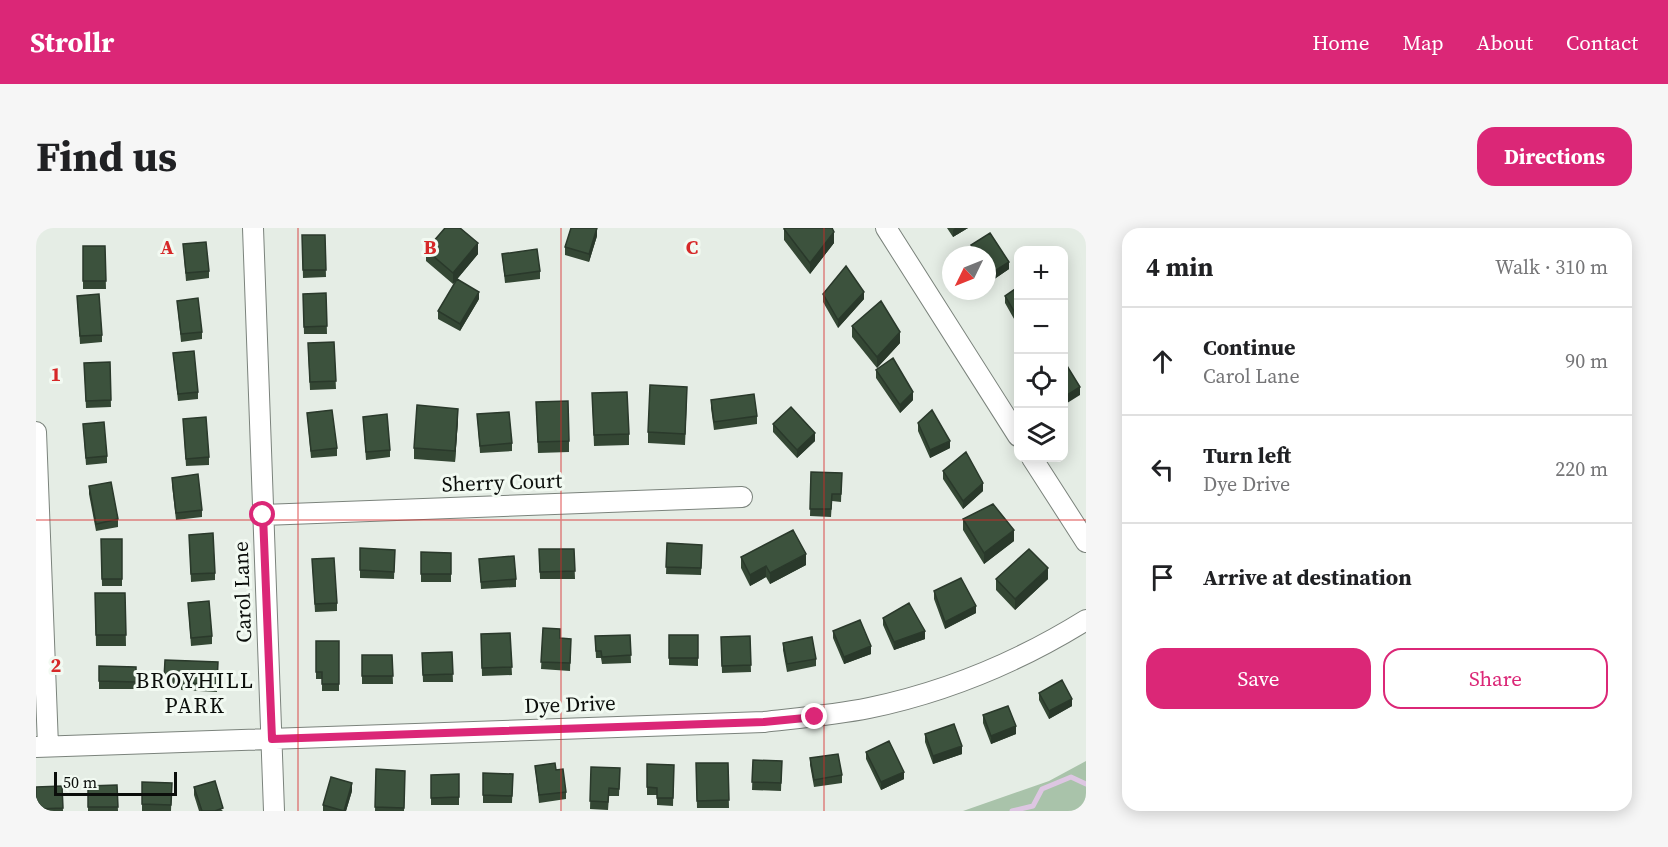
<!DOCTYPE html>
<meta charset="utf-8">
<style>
body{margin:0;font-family:"Source Serif 4",serif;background:#f6f6f6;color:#202124}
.controls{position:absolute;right:18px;top:18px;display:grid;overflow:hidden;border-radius:12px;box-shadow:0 3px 15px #0003}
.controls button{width:54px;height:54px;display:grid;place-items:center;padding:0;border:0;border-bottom:2px solid #e0e0e0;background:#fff;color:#202124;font:30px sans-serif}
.compass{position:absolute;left:906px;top:18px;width:54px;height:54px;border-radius:50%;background:#fff;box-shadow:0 3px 15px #0003;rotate:227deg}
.scale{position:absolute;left:18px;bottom:15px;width:123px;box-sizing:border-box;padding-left:6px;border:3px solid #0b0e0b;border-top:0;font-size:16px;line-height:21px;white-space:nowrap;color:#0b0e0b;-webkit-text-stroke:4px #f2faf2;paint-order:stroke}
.stop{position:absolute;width:18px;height:18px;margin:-14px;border:4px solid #db2777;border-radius:50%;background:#fff}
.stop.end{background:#db2777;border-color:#fff;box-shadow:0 2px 6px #0008}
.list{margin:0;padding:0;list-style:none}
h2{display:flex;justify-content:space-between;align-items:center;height:78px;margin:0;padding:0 24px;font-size:26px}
h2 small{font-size:20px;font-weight:400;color:#757577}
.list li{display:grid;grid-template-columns:39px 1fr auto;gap:18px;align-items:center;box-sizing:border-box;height:108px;padding:0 24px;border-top:2px solid #e0e0e0}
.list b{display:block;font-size:22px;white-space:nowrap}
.list p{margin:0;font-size:20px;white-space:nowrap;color:#757577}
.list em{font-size:20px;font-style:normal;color:#757577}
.actions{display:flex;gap:12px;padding:18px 24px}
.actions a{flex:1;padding:14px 0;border:2px solid #db2777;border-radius:18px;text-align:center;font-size:21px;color:#db2777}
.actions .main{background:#db2777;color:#fff}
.icon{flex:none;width:33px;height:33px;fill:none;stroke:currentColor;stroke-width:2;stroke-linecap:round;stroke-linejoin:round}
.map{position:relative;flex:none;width:1050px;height:583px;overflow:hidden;border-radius:18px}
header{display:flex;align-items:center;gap:36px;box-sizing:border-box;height:84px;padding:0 30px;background:#db2777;color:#fff}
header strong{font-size:28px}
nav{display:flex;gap:33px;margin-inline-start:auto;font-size:21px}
.intro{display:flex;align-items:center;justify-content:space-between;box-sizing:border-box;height:144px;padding:0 36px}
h1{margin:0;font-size:42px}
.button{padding:15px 27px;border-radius:18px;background:#db2777;color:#fff;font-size:21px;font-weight:700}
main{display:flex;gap:36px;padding:0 36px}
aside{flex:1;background:#fff;border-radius:18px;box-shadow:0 3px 15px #0003}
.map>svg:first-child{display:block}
.forest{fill:#a9c3aa}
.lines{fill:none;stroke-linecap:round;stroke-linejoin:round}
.stream{stroke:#ddc6e2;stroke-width:5}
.street-casing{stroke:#7b837c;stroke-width:22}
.street{stroke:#fff;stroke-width:20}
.wall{fill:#344734}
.shaded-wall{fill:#2a392b}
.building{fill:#3c523d;stroke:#2a392b;stroke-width:1.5}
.route{stroke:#db2777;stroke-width:8}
.grid{fill:none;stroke:#d62828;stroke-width:1.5;stroke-opacity:0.55}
.labels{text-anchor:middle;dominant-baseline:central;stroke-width:6;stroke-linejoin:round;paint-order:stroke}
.street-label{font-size:21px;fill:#0b0e0b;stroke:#f2faf2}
.neighbourhood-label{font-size:22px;letter-spacing:1.5px;fill:#0b0e0b;stroke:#f2faf2}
.grid-label{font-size:20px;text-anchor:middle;font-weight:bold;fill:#d62828;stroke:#f2faf2;stroke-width:6;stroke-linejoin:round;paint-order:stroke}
</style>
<header>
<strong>Strollr</strong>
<nav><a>Home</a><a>Map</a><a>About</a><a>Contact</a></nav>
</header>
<div class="intro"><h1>Find us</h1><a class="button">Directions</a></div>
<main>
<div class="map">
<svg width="1050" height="583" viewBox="0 0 1050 583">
<rect width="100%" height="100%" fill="#e5ede5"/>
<path class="forest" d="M1050 533V583H927L1013 553Z"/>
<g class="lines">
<path class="stream" d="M976 583 997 578 1006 561 1035 549 1050 556"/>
<g class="street-casing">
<path id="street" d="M217 0 238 583
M850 0 982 208
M0 204 12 518
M996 230 1050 314
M227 287 706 269
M0 519 728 494C763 490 798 487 833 480 910 464 984 433 1050 392"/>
</g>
<use href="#street" class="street"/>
</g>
<path class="wall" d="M911 0H932L917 9Z
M748 1 798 15 774 46 748 12Z
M954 5 973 34V41L954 54 951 50V27H936L935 25V17Z
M266 7H289L290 49 267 50Z
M561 8 553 34 529 27V19Z
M147 16 173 43V50L150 53Z
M47 18H69L70 61H47Z
M390 22 442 26 417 56 390 33Z
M466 26 504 43V51L469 55Z
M982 59V98L969 75V68Z
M290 65 291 106H268L267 66Z
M787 66 828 71 802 100 787 74Z
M41 68 66 107V114L44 116Z
M443 71 424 103 402 91V83Z
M141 73 166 104V111L145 114Z
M816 98 864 115 841 140 816 109Z
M298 114 300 161 274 162 272 122Z
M137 125 162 164V171L142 173Z
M74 134 75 179 50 180 48 135Z
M840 142 877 172 864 185 840 150Z
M556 165 593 206V217L558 218Z
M651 170 649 217 612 215V204Z
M675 172 721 188V196L678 202 675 180Z
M500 174 533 213V224L502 225Z
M271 185 301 220V228L275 230Z
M441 186 476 215V223L444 225Z
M327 189 354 222V229L330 232Z
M147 191 173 229V237L150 238Z
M422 192 419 234 378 231V220Z
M882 195 914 220 894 230 882 203Z
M47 196 71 228V235L50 237Z
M737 196 779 213 761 230 737 204Z
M907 243 947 263 927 281 907 251Z
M775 244 806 245 805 274 796 273 795 289 774 288Z
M136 250 166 282V289L140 292 136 257Z
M53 258 82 291V299L60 303 53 266Z
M927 291 978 313 948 336 927 302Z
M153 307 179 345V352L155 354Z
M65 311H86V358H66Z
M631 315 666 317 665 347 630 346Z
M324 320 359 322 358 351 324 350Z
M503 321H538L539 351H504Z
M385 324 415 325V354H385Z
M705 329 770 337 734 356 730 349 714 358 705 340Z
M276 331 301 375V383L279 384Z
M443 331 480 351V359L445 361Z
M960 351H1012L979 382 960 362Z
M898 363 940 385 909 401 898 371Z
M59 365H89L90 418H60Z
M152 375 176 408V416L155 418Z
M847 390 889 411 858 422 847 397Z
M507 400 524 410 535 411 534 443 505 441Z
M797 403 835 426 808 436 797 410Z
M474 405 476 447 446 448 445 406Z
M594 407 595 435 566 436 565 430H560L559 408Z
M633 407H662V438L633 437Z
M714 408 715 444 686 445 685 409Z
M280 413H303V463H286V451H280Z
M747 415 780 431V438L751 444 747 422Z
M416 424 417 454H387L386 425Z
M326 427H356L357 456H326Z
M129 432 182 434 181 464 145 462V459L128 458Z
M63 438 100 439V461H63Z
M1003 465 1036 478 1013 491 1003 472Z
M947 487 980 506 955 516 947 495Z
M889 506 926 526 897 536 889 514Z
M830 524 868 551 845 562 830 531Z
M774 530 806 547V555L778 559 774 537Z
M717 532 746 533 745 563 716 562Z
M660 535H692L693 580H661Z
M611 536 638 537 637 578 621 577V567H611Z
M499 538 520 542 530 564V571L503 575Z
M555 539 584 540 583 568H573L572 582 554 581Z
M340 541 369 543 368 583H339Z
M447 545 477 546 476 575H447Z
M423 546V577H395V547Z
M106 554 136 555 135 583H106Z
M81 557 82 583H52V558Z
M26 558 27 583H0V559Z
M158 559 187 583H163L158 567Z
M316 563 310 583H287V577Z"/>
<path class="shaded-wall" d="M561 0V8L553 34V26Z
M919 0H932L917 9V2Z
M798 4V15L774 46V35Z
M442 15V26L417 56V45Z
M973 34V41L954 54V46Z
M443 64V71L424 103V96Z
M828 64V71L802 100V92Z
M864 104V115L841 140V129Z
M1044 159V167L1028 177V169Z
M877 164V172L864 185V177Z
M422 181V192L419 234V223Z
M779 205V213L761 230V222Z
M914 213V220L894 230V222Z
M947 255V263L927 281V273Z
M978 302V313L948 336V325Z
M770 326V337L734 356V345Z
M730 338V349L714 358V347Z
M1012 340V351L979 382V371Z
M940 378V385L909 401V394Z
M889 403V411L858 422V414Z
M835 418V426L808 436V429Z
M1036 471V478L1013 491V483Z
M980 498V506L955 516V508Z
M926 518V526L897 536V528Z
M868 544V551L845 562V554Z
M316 555V563L310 583H308Z"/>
<path class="building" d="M409 0H424L442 15 417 45 390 22Z
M535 0H561L553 26 529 19Z
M748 0H796L798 4 774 35 748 1Z
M954 5 973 34 954 46 951 42V27H941L935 17Z
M266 7H289L290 42H267Z
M170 14 173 43 150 45 147 16Z
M47 18H69L70 53H47Z
M501 21 504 43 469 48 466 26Z
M810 38 828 64 802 92 787 66Z
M421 51 443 64 424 96 402 83Z
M982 59V90L969 68Z
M290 65 291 98 268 99 267 66Z
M63 66 66 107 44 108 41 68Z
M162 70 166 104 145 106 141 73Z
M845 73 864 104 841 129 816 98Z
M298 114 300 153 274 154 272 115Z
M158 123 162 164 142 166 137 125Z
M857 130 877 164 864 177 840 142Z
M1028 133 1044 159 1028 169Z
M74 134 75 172 50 173 48 135Z
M614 157 651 159 649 206 612 204Z
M591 164 593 206 558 207 556 165Z
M718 166 721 188 678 194 675 172Z
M532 173 533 213 502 214 500 174Z
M381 177 422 181 419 223 378 220Z
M755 179 779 205 761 222 737 196Z
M296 182 301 220 275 223 271 185Z
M896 182 914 213 894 222 882 195Z
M473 184 476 215 444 218 441 186Z
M351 186 354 222 330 224 327 189Z
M170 189 173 229 150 231 147 191Z
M68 194 71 228 50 230 47 196Z
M930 224 947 255 927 273 907 243Z
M775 244 806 245 805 266H796L795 281H774Z
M162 246 166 282 140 285 136 250Z
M75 254 82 291 60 296 53 258Z
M957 276 978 302 948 325 927 291Z
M757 302 770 326 734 345 730 338 714 347 705 329Z
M177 305 179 345 155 346 153 307Z
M65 311H86V351H66Z
M631 315 666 317 665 340 630 339Z
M324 320 359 322 358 344 324 342Z
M503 321H538L539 343 504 344Z
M993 321 1012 340 979 371 960 351Z
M385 324 415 325V346H385Z
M478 328 480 351 445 354 443 331Z
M298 330 301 375 279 376 276 331Z
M925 350 940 378 909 394 898 363Z
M59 365H89L90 407H60Z
M173 373 176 408 155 410 152 375Z
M873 375 889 403 858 414 847 390Z
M824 392 835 418 808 429 797 403Z
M507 400 524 401V410L535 411 534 435 505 434Z
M474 405 476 439 446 440 445 406Z
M594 407 595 427 566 429 565 423H560L559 408Z
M633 407H662V430H633Z
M714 408 715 437 686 438 685 409Z
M776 409 780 431 751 436 747 415Z
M280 413H303V456H286V444H280Z
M416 424 417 446 387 447 386 425Z
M326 427H356L357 448H326Z
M129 432 182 434 181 456 145 455 146 451H128Z
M63 438 100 439V454L63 453Z
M1026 452 1036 471 1013 483 1003 465Z
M972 478 980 498 955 508 947 487Z
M918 496 926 518 897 528 889 506Z
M853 513 868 544 845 554 830 524Z
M802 526 806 547 778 552 774 530Z
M717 532 746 533 745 555 716 554Z
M519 535 520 542 527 541 530 564 503 567 499 538Z
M660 535H692L693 572 661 573Z
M611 536 638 537 637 570H621V560L611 559Z
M555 539 584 540 583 561 573 560 572 574 554 573Z
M340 541 369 543 368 580 339 579Z
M447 545 477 546 476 568 447 567Z
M423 546V569L395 570V547Z
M295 549 316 555 308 583 287 577Z
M179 553 187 580 179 583H166L158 559Z
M106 554 136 555 135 577 106 576Z
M81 557 82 579H52V558Z
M26 558 27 580 0 581V559Z"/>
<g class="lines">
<path class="route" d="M227 287 236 511 728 494 779 489"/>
</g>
<path class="grid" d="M262 0V583M525 0V583M788 0V583M0 292H1050"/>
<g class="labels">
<g class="street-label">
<text transform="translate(466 254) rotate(-2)">Sherry Court</text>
<text transform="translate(206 364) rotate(-92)">Carol Lane</text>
<text transform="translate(534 476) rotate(-2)">Dye Drive</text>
</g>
<g class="neighbourhood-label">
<text x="159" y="452">BROYHILL<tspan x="159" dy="25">PARK</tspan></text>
</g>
</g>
<g class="grid-label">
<text x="131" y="26">A</text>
<text x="394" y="26">B</text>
<text x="656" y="26">C</text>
<text x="20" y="153">1</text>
<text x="20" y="444">2</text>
</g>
</svg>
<div class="controls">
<button>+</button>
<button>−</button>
<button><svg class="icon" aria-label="locate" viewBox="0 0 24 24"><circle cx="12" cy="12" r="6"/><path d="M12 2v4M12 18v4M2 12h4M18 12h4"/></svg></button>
<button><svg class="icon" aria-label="layers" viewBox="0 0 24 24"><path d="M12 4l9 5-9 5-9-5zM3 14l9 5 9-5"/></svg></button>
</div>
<svg class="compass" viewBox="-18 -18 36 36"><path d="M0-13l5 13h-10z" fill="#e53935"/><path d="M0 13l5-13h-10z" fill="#757577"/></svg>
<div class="scale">50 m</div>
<div class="stop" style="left:227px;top:287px"></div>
<div class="stop end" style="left:779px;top:489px"></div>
</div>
<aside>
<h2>4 min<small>Walk · 310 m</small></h2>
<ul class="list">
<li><svg class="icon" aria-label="ahead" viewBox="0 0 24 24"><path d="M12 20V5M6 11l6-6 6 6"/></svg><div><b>Continue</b><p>Carol Lane</p></div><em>90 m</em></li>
<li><svg class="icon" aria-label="left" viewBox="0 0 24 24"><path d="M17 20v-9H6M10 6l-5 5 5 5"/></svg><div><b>Turn left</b><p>Dye Drive</p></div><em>220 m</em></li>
<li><svg class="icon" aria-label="arrive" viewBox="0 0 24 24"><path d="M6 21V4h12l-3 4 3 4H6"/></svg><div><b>Arrive at destination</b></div></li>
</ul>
<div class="actions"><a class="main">Save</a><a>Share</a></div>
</aside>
</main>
